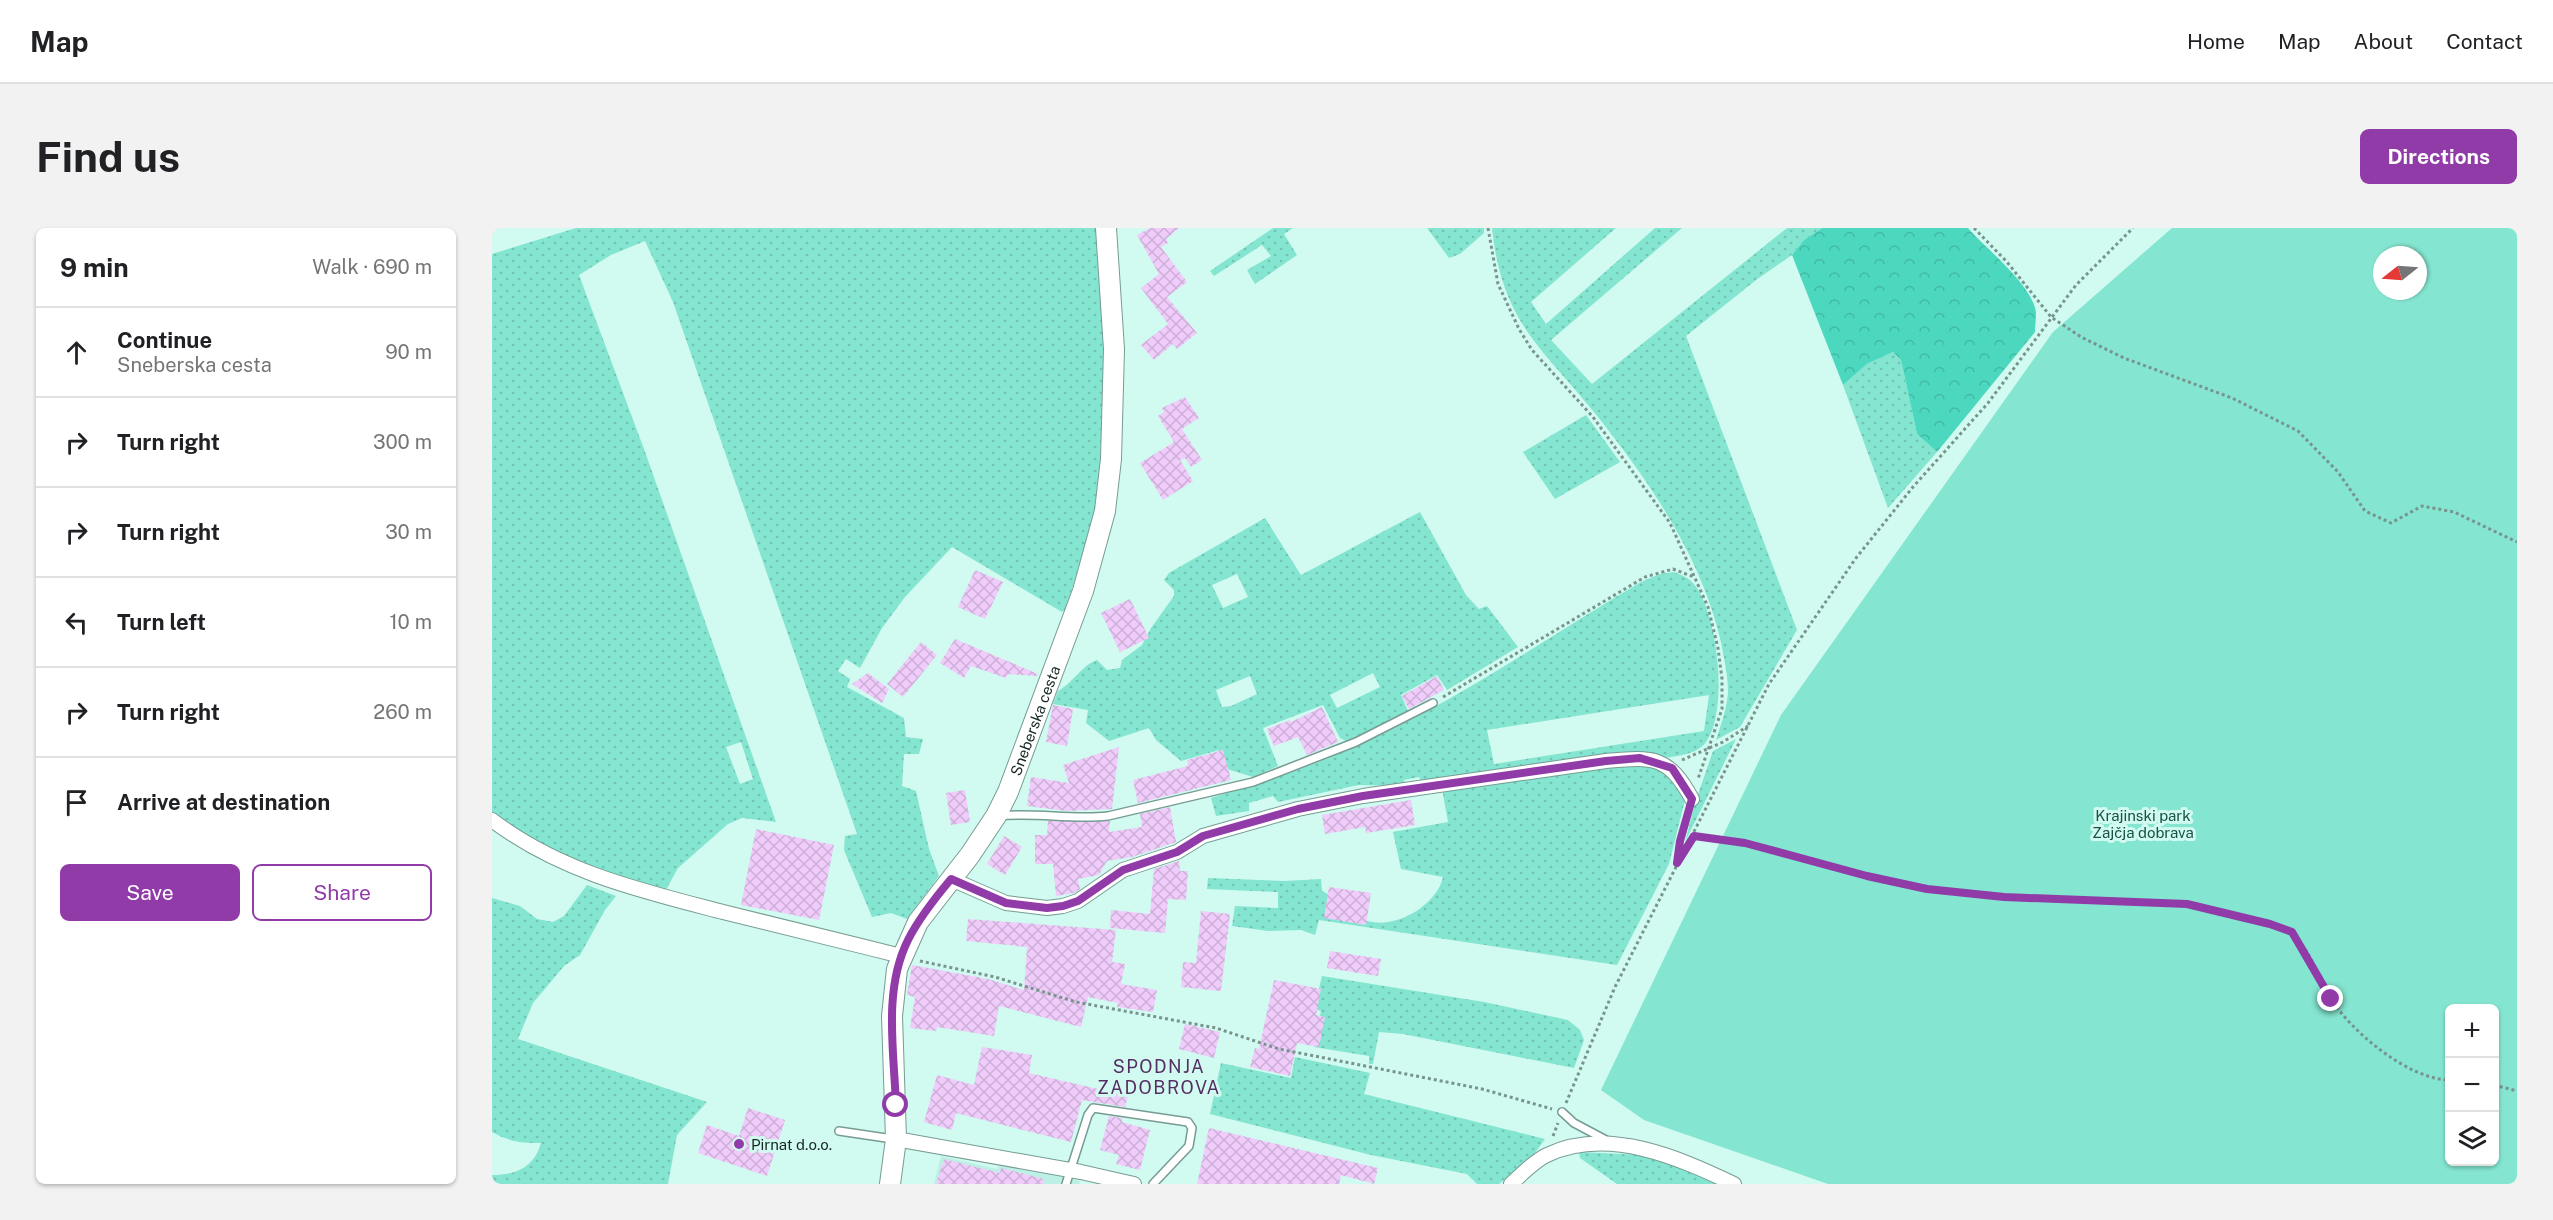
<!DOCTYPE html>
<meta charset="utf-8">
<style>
body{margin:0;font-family:"Public Sans",sans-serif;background:#f2f2f2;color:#202124}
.controls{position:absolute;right:18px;bottom:18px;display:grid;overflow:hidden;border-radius:9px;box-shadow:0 2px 4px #0004}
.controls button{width:54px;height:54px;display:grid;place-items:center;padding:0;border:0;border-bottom:2px solid #e0e0e0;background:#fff;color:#202124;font:30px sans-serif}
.compass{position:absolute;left:1881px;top:18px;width:54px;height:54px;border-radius:50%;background:#fff;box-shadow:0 2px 4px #0004;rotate:253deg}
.stop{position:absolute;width:18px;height:18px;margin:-14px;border:4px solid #913ba8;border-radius:50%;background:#fff}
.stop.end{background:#913ba8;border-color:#fff;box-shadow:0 2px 6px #0008}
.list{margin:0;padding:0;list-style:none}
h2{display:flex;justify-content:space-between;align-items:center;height:78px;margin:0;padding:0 24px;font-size:26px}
h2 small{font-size:20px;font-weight:400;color:#757577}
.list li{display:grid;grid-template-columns:39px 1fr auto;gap:18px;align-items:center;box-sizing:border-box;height:90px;padding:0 24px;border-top:2px solid #e0e0e0}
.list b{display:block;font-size:22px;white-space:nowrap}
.list p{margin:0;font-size:20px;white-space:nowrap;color:#757577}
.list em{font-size:20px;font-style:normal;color:#757577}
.actions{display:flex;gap:12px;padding:18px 24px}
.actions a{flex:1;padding:14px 0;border:2px solid #913ba8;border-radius:9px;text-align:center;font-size:21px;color:#913ba8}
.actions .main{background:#913ba8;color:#fff}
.icon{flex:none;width:33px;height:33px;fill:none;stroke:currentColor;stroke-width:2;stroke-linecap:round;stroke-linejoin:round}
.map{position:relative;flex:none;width:2025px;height:956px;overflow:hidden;border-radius:9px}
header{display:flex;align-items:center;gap:36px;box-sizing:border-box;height:84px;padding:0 30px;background:#fff;border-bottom:2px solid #e0e0e0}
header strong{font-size:28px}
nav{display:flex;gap:33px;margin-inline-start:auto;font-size:21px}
.intro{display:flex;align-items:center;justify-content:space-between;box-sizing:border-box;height:144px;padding:0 36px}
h1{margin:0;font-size:42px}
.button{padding:15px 27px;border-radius:9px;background:#913ba8;color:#fff;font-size:21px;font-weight:700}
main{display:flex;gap:36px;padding:0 36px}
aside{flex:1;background:#fff;border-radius:9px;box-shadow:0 2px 4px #0004}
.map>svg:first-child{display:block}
.built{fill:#bdf0e4}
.grass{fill:url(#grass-dots);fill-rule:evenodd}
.forest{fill:url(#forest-crowns)}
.park{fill:#84e5d0;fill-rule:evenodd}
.building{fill:url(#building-cross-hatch)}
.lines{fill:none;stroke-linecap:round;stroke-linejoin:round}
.lane-casing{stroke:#769c93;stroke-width:10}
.street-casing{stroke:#769c93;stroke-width:16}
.secondary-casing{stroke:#769c93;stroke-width:22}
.path{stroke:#77948d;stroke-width:3;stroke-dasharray:3 3;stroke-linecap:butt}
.lane{stroke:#fff;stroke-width:7}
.street{stroke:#fff;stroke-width:14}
.secondary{stroke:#fff;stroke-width:20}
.route{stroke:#913ba8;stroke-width:8}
.poi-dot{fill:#913ba8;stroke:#d1faf0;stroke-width:2}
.labels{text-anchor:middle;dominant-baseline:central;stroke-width:6;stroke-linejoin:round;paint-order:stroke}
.street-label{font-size:15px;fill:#172723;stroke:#d1faf0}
.park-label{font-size:15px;fill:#185248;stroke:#d1faf0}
.poi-label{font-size:15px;fill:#172723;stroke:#d1faf0;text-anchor:start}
.quarter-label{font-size:18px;letter-spacing:1.5px;fill:#562d62;stroke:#d1faf0}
</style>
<header>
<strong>Map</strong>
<nav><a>Home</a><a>Map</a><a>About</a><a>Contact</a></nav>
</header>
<div class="intro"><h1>Find us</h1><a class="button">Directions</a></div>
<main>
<aside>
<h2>9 min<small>Walk · 690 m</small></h2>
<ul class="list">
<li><svg class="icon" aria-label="ahead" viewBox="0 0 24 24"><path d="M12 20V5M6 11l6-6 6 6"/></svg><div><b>Continue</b><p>Sneberska cesta</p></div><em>90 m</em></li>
<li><svg class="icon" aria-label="right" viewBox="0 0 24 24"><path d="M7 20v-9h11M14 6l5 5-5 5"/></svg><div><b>Turn right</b></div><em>300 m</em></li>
<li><svg class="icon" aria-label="right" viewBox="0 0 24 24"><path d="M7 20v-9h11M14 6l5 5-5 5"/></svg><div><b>Turn right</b></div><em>30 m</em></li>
<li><svg class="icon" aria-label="left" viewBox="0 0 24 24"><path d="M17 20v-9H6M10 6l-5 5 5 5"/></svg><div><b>Turn left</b></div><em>10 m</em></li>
<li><svg class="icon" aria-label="right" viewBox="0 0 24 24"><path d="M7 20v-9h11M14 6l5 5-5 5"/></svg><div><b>Turn right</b></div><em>260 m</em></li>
<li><svg class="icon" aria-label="arrive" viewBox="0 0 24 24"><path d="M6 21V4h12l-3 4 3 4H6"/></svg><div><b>Arrive at destination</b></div></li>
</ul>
<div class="actions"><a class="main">Save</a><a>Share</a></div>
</aside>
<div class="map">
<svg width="2025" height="956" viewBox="0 0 2025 956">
<defs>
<pattern id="grass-dots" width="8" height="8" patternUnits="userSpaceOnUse" patternTransform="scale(1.5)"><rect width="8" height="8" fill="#84e5d0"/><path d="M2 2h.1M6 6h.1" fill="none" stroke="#71c4b2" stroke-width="1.8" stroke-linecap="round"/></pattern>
<pattern id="forest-crowns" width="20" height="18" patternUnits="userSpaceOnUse" patternTransform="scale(1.5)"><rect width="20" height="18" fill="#4cd8bf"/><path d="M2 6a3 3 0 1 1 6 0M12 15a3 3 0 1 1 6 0" fill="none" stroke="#42b9a4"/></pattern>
<pattern id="building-cross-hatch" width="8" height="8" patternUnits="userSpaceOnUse" patternTransform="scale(1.5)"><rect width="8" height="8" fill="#f0ccfb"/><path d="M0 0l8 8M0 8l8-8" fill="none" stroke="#cdafd7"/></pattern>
</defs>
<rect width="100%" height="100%" fill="#d1faf0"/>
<path class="built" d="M449 928 505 941 508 935 588 953 587 956H442Z"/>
<path class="grass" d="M84 0H604L613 120 607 257 603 284 574 381 570 384 460 319 413 369 390 400 368 440 354 431 346 443 358 451 355 459 412 490 414 509 431 511 427 526H412L410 558 424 563 437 621 447 648 415 691 399 685 380 689 352 622 353 608 365 606 181 74 153 13 119 27 87 47 152 221 284 594 250 590 236 596 186 640 170 669 0 596V26ZM249 514 261 551 248 556 234 519Z
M781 0H801L792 6 805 27 763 56 755 42 779 28 770 17 722 48 718 43Z
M935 0H992V5L968 26 957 30Z
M1000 0H1124L1039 74 1054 96 1163 0H1190L1059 112 1100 156 1295 0H1330L1312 12 1300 27 1264 52 1194 108 1305 402 1248 499 1224 512C1229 496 1235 481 1236 464 1236 447 1232 431 1229 414 1209 329 1160 257 1106 189 1051 120 1010 96 1000 0Z
M1401 124 1409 132 1425 206 1445 224 1396 280 1351 157 1375 136Z
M1094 187 1128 234 1063 271 1031 224Z
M928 284 974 367 987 381 995 378 1026 419 955 462 945 447 909 467 916 483 856 514 848 510 831 477 771 500 786 538 761 549 735 541 727 522 689 533 664 512 657 500 617 513 594 495 596 482 561 476 566 463C581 455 590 437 605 432L615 442 628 440 630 432 650 417 659 400 682 368V362L672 352 677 345 773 290 809 347ZM745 346 756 369 731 380 720 357ZM881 445 888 459 845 480 838 467ZM758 448 765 466 739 478 730 479 724 462Z
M1182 344C1189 347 1196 349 1201 355 1226 383 1237 483 1214 514 1206 526 1186 528 1173 530L930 556 927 549 912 552 914 558 867 557 786 574 781 568 757 575V583L724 588 719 570C770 555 821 538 869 516 967 472 1057 408 1149 354L1168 346ZM1217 467 1212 503 1002 536 995 502Z
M1244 511 1193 614 1203 575 1221 523Z
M1148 534 1181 547 1193 572 1177 636 1125 737 827 692 823 707 809 702 776 703 740 698 743 678 786 680V664L715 661 716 650 793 653 829 651 830 663C846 670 857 686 873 692 901 703 945 678 951 649L909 641 901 604 956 594 950 561Z
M95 657 124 668 113 682 88 727 72 738 41 775 26 811 215 874 185 907 176 956H0V947C25 947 42 939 49 915 30 915 18 914 0 904V670L28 678 45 691 61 694 72 688Z
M830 748 992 774 1076 792 1088 802 1092 812 1082 840 911 806 887 804 881 836H877V828L822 819 829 783 822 781Z
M803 829 878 845 872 866 1053 911 1040 929 1007 956H985L975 946 879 927 718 886 729 835 799 850Z
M1087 924 1152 927 1182 936 1227 956H1125L1088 930Z"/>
<path class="forest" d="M1330 0H1476C1494 21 1541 57 1544 85 1544 91 1543 98 1543 104L1445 224 1425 206 1409 132 1401 124 1375 136 1351 157 1300 27 1312 12Z"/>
<path class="park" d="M1680 0H2025V956H1336L1152 892 1109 862 1289 487 1561 104ZM1890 27H1926V63H1890ZM1958 780H2002V934H1958Z"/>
<path class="building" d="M658 0H687L674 11 676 15 669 19 695 54 675 69 705 105 685 121 681 116 662 132 649 117 676 96 649 60 667 46 645 7Z
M693 169 707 190 690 201 710 232 699 239 693 230 688 232 701 253 671 272 648 235 682 214 666 188 672 184 670 180Z
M483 342 511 354 493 391 466 379Z
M638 371 657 410 628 424 609 385Z
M463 411 546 446 545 448 516 446 514 450 479 438 472 450 448 435Z
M429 414 445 427 411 469 395 456Z
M376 445 397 461 390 475 360 456Z
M945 448 952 462 917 481 910 468Z
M561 477 581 481 575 518 554 514Z
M830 479 846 514 815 527 806 509 782 518 775 501 798 492 799 494Z
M627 519 620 581 575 583 535 578 539 549 577 555 571 537Z
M731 522 739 552 646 575 641 552 696 538 695 532Z
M473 562 478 594 459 597 454 565Z
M919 572 923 597 874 605 873 599 833 606 830 587Z
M678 579 684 614 640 629 615 633 607 647 586 651 588 661 582 665 564 668 561 636H543V607H555L556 593H618L617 604 650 599 648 586Z
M264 601 342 617 327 692 249 677Z
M512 608 530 619 513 647 495 636Z
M687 633 688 643H696L694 672 676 671 673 705 618 700 619 682 658 686 662 641Z
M837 659 879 665 874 697 832 690Z
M709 683 738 686 729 763 689 759 691 734 704 735Z
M476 691 624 702 620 734 633 736 629 756 665 762 661 784 625 779 626 775 596 769 589 799 507 778 502 808 445 799 444 803 418 800 423 769 415 767 420 737 496 751 532 762 535 719 474 713Z
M838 723 889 731 886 748 835 740Z
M782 752 829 761 824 787 833 789 827 819 805 815 798 848 758 839 763 820 767 821Z
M693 796 728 804 722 830 687 821Z
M490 819 540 827 537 845 636 868 633 879 590 872 579 914 464 885 460 902 432 894 445 847 482 857Z
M256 880 293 892 275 948 206 925 215 897 247 908Z
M617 888 630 890V894L658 902 648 942 624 936 627 927 608 922Z
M717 900 886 940 882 956 849 947 847 956H705Z
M452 931 508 945 509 940 552 951 551 956H444Z"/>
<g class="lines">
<g class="lane-casing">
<path id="lane" d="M506 588C544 584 579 592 616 588L761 554 864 514 941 475
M1070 884 1082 895 1114 912
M347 903 401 911
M574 956 596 887 601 880 696 894 700 900 697 918 661 956"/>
</g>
<g class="street-casing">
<path id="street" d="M0 592C68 644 150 663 231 684 291 699 350 713 409 728
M459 651 514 675 555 680 571 678 586 673 631 642 685 624 711 608 806 581 871 568 1114 533C1161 529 1176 527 1200 571
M404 911 589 944 642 956
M1019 956C1030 946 1042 933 1055 927 1116 898 1187 930 1242 956"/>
</g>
<g class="secondary-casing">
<g id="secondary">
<path id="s1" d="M398 956 404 911 400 788 405 741 426 694 478 627 504 588 516 564 591 363 613 283 619 231 622 121 614 0"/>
</g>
</g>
<path class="path" d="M996 0 1006 56 1027 101 1040 122 1101 189 1178 295 1216 379 1226 420 1230 451V481L1206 551
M1482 0 1515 34 1559 89 1589 109 1632 130 1740 170 1806 203 1846 244 1873 283 1899 295 1930 278 1962 284 2025 314
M951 469 1153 349 1181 341 1202 349
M1190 532 1231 514 1256 498
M1202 608C1282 616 1357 650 1436 661 1488 668 1542 672 1594 674 1614 674 1633 672 1653 673 1700 675 1750 685 1795 702 1812 709 1829 753 1838 769 1858 803 1917 852 1958 852
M1185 632 1196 586
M428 733 503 749 584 774 724 800 787 821 990 861 1060 881
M2002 857 2025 863
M1074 875 1123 759 1277 456 1364 330 1421 259 1496 175 1584 57 1641 0
M1061 908 1066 895"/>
<use href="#lane" class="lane"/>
<use href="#street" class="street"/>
<use href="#secondary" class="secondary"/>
</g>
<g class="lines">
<path class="route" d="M404 877C402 823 391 762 416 712 427 690 443 670 459 651L514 675 555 680 571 678 586 673 631 642 685 624 711 608 806 581 871 568 1114 533 1148 530 1180 540 1200 571 1188 613 1185 635 1202 608 1253 615 1375 648 1435 661 1512 669 1695 676 1778 696 1800 704 1839 771"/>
</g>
<circle class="poi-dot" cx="247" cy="916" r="6"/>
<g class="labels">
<g class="street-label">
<text stroke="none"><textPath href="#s1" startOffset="502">Sneberska cesta</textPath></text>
</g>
<g class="park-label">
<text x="1651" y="587">Krajinski park<tspan x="1651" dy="17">Zajčja dobrava</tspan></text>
</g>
<g class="poi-label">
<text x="259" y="916">Pirnat d.o.o.</text>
</g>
<g class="quarter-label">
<text x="667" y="838">SPODNJA<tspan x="667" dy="21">ZADOBROVA</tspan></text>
</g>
</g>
</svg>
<div class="controls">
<button>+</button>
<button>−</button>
<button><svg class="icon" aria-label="layers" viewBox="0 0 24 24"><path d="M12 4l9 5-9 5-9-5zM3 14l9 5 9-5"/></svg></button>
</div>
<svg class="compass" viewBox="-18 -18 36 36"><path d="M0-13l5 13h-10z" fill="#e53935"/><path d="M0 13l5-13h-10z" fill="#757577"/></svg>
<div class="stop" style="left:404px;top:877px"></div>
<div class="stop end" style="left:1839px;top:771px"></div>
</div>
</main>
